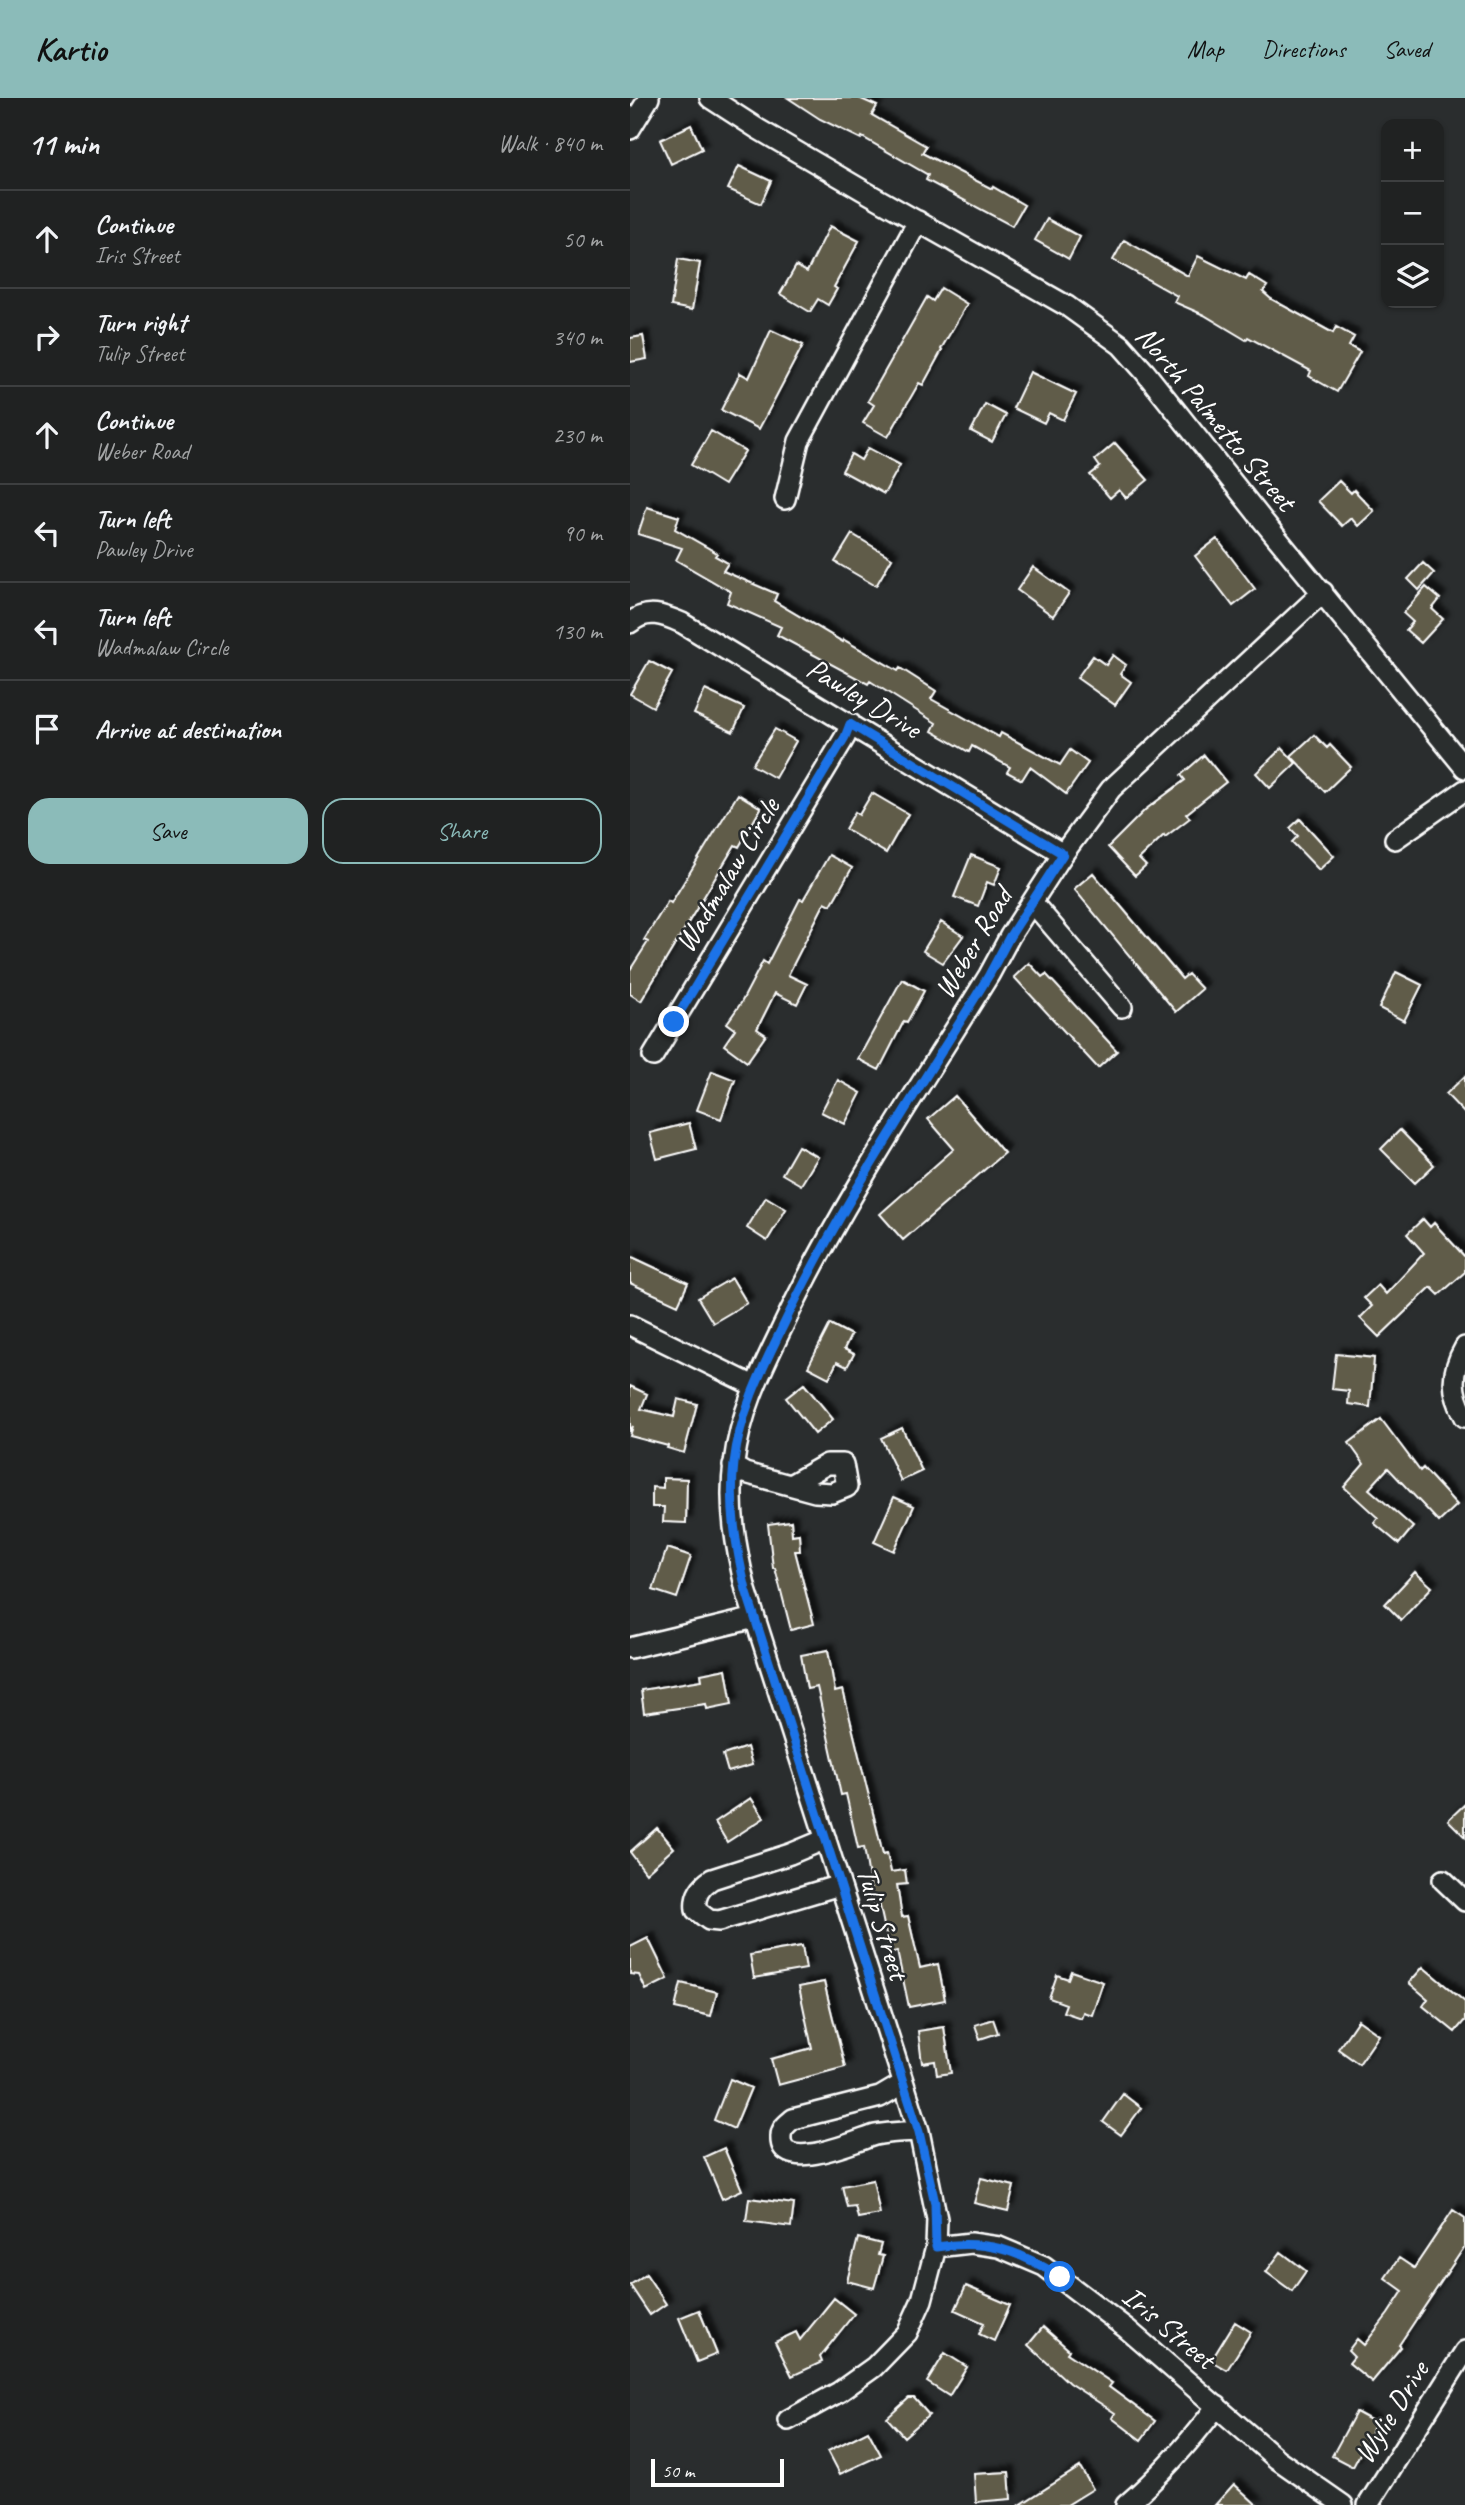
<!DOCTYPE html>
<meta charset="utf-8">
<style>
body{margin:0;font-family:Caveat,sans-serif;background:#2d2f2f;color:#f1f3f6}
.controls{position:absolute;right:21px;top:21px;display:grid;overflow:hidden;border-radius:14px;box-shadow:0 2px 5px #0004}
.controls button{width:63px;height:63px;display:grid;place-items:center;padding:0;border:0;border-bottom:2px solid #3d3f40;background:#202222;color:#f1f3f6;font:35px sans-serif}
.scale{position:absolute;left:21px;bottom:18px;width:133px;box-sizing:border-box;padding-left:7px;border:4px solid #fff;border-top:0;font-size:19px;line-height:24px;white-space:nowrap;color:#fff;-webkit-text-stroke:5px #2a2d2e;paint-order:stroke}
.stop{position:absolute;width:21px;height:21px;margin:-16px;border:5px solid #1a73e8;border-radius:50%;background:#fff}
.stop.end{background:#1a73e8;border-color:#fff;box-shadow:0 2px 7px #0008}
.list{margin:0;padding:0;list-style:none}
h2{display:flex;justify-content:space-between;align-items:center;height:91px;margin:0;padding:0 28px;font-size:30px}
h2 small{font-size:23px;font-weight:400;color:#a2a4a5}
.list li{display:grid;grid-template-columns:46px 1fr auto;gap:21px;align-items:center;box-sizing:border-box;height:98px;padding:0 28px;border-top:2px solid #3d3f40}
.list b{display:block;font-size:26px;white-space:nowrap}
.list p{margin:0;font-size:23px;white-space:nowrap;color:#a2a4a5}
.list em{font-size:23px;font-style:normal;color:#a2a4a5}
.actions{display:flex;gap:14px;padding:21px 28px}
.actions a{flex:1;padding:16px 0;border:2px solid #8bbbb9;border-radius:21px;text-align:center;font-size:24px;color:#8bbbb9}
.actions .main{background:#8bbbb9;color:#111}
.icon{flex:none;width:38px;height:38px;fill:none;stroke:currentColor;stroke-width:2;stroke-linecap:round;stroke-linejoin:round}
.map{position:relative;flex:none;width:835px;height:2407px;overflow:hidden}
header{display:flex;align-items:center;gap:42px;box-sizing:border-box;height:98px;padding:0 35px;background:#8bbbb9;color:#111}
header strong{font-size:33px}
nav{display:flex;gap:38px;margin-inline-start:auto;font-size:24px}
main{display:flex}
aside{flex:1;background:#202222}
.map>svg:first-child{display:block}
.building{fill:#615b4a;stroke:#fff;stroke-width:2;filter:url(#shadow)}
.lines{fill:none;stroke-linecap:round;stroke-linejoin:round}
.minor-casing{stroke:#fff;stroke-width:24}
.minor{stroke:#2a2d2e;stroke-width:19}
.route{stroke:#1a73e8;stroke-width:9}
.labels{text-anchor:middle;dominant-baseline:central;stroke-width:5;stroke-linejoin:round;paint-order:stroke}
.street-label{font-size:30px;fill:#fff;stroke:#2a2d2e}
</style>
<header>
<strong>Kartio</strong>
<nav><a>Map</a><a>Directions</a><a>Saved</a></nav>
</header>
<main>
<aside>
<h2>11 min<small>Walk · 840 m</small></h2>
<ul class="list">
<li><svg class="icon" aria-label="ahead" viewBox="0 0 24 24"><path d="M12 20V5M6 11l6-6 6 6"/></svg><div><b>Continue</b><p>Iris Street</p></div><em>50 m</em></li>
<li><svg class="icon" aria-label="right" viewBox="0 0 24 24"><path d="M7 20v-9h11M14 6l5 5-5 5"/></svg><div><b>Turn right</b><p>Tulip Street</p></div><em>340 m</em></li>
<li><svg class="icon" aria-label="ahead" viewBox="0 0 24 24"><path d="M12 20V5M6 11l6-6 6 6"/></svg><div><b>Continue</b><p>Weber Road</p></div><em>230 m</em></li>
<li><svg class="icon" aria-label="left" viewBox="0 0 24 24"><path d="M17 20v-9H6M10 6l-5 5 5 5"/></svg><div><b>Turn left</b><p>Pawley Drive</p></div><em>90 m</em></li>
<li><svg class="icon" aria-label="left" viewBox="0 0 24 24"><path d="M17 20v-9H6M10 6l-5 5 5 5"/></svg><div><b>Turn left</b><p>Wadmalaw Circle</p></div><em>130 m</em></li>
<li><svg class="icon" aria-label="arrive" viewBox="0 0 24 24"><path d="M6 21V4h12l-3 4 3 4H6"/></svg><div><b>Arrive at destination</b></div></li>
</ul>
<div class="actions"><a class="main">Save</a><a>Share</a></div>
</aside>
<div class="map">
<svg width="835" height="2407" viewBox="0 0 835 2407">
<defs>
<filter id="shadow"><feDropShadow dx="6" dy="-6" stdDeviation="2" flood-color="#0009"/></filter>
</defs>
<rect width="100%" height="100%" fill="#2a2d2e"/>
<filter id="ink" filterUnits="userSpaceOnUse"><feTurbulence type="fractalNoise" baseFrequency=".0143" numOctaves="2"/><feDisplacementMap in="SourceGraphic" scale="14" xChannelSelector="R" yChannelSelector="G"/><feConvolveMatrix kernelMatrix="1 2 1 2 8 2 1 2 1" color-interpolation-filters="sRGB"/></filter>
<g filter="url(#ink)">
<path class="building" d="M158 0H229L247 8 242 17 296 48 292 55 362 91 363 89 394 107 382 128 296 82 298 77 232 39 231 41 190 21Z
M61 27 72 51 41 66 30 42Z
M109 68 141 83 131 106 98 91Z
M417 121 450 139 439 161 405 142Z
M200 128 229 143 204 189 207 191 198 207 188 201 180 214 150 196 166 168 177 174Z
M494 142 558 178 568 158 616 182 619 177 637 188 633 194 641 201 703 235 706 229 724 239 719 248 730 254 707 294 679 278 681 273 618 239 616 242 574 217 544 204 547 198 483 162Z
M48 161 70 165 62 212 41 208Z
M311 190 337 206 311 251 312 252 293 287 289 285 258 339 233 325 244 307 238 303 297 199 303 203Z
M141 232 173 247 129 331 91 312 110 275 119 280Z
M13 238 17 261 0 264V240Z
M400 274 446 296 433 322 419 315 414 325 383 310Z
M355 306 376 317 362 344 341 333Z
M81 333 115 353 94 387 61 367Z
M485 345 518 382 496 400 489 392 480 400 460 377 470 369 465 362Z
M238 350 270 367 254 396 212 373 221 356 231 362Z
M709 383 721 395 724 392 744 413 728 428 721 420 712 428 688 403Z
M17 409 49 419 45 431 87 455 85 458 98 465 93 473 147 496 144 503 213 544 214 542 268 573 270 570 306 593 301 601 369 639 371 635 430 667 440 652 458 665 436 696 400 669 392 682 377 674 380 669 342 648 339 654 302 633 306 625 240 583 238 586 147 537 151 529 97 505 101 494 46 462 52 450 8 436Z
M222 436 262 460 246 488 205 464Z
M587 441 625 491 603 508 565 458Z
M793 465 804 475 789 492 778 481Z
M403 469 439 495 423 518 387 492Z
M796 489 810 501 802 511 813 521 791 545 776 532 783 524 773 515Z
M483 557 496 567 490 576 501 584 485 607 447 580 463 558 476 567Z
M19 563 42 575 23 609 0 596Z
M75 592 114 610 103 634 64 616Z
M145 631 166 643 145 680 122 667Z
M684 637 697 650 700 647 721 669 695 694 661 658Z
M652 650 666 665 640 690 626 675Z
M574 657 596 684 556 716 560 720 535 739 534 737 509 761 516 768 505 778 478 749 515 712 555 682 551 677Z
M242 695 278 716 256 755 215 731 225 714 229 717Z
M108 696 131 710 109 749 105 747 11 903 0 896V872L18 844 14 842 38 803 41 805Z
M670 721 704 758 689 772 662 744 668 738 660 730Z
M199 757 222 770 201 807 195 804 158 877 177 886 167 906 145 895 127 931 136 937 117 964 94 947 105 931 97 925 111 905 133 863 137 866 170 801 173 802Z
M341 757 371 769 364 787 357 784 348 808 324 799Z
M463 775 552 881 558 876 572 891 546 914 444 791Z
M311 824 333 838 313 865 293 853Z
M399 865 412 879 416 876 487 953 468 970 384 879Z
M766 874 792 887 774 923 749 910Z
M272 881 294 893 277 924 274 923 249 972 228 961Z
M82 973 105 982 91 1021 67 1012Z
M835 978V1016L816 996Z
M208 982 231 995 215 1026 191 1014Z
M325 998 374 1055 273 1142 250 1116 324 1051 298 1021Z
M59 1025 66 1051 27 1061 20 1035Z
M770 1032 804 1067 785 1085 751 1051Z
M168 1048 188 1059 171 1087 152 1076Z
M136 1099 156 1111 137 1143 117 1130Z
M793 1121 800 1129 804 1125 835 1159V1174L809 1197 801 1189 749 1239 730 1220 742 1208 734 1200 748 1187 756 1196 794 1155 777 1136Z
M0 1158 58 1185 48 1207 0 1185Z
M102 1180 117 1205 83 1225 68 1200Z
M200 1226 221 1237 214 1251 224 1256 217 1269 207 1264 199 1280 178 1269Z
M706 1256 744 1260 740 1309 718 1306 719 1293 702 1291Z
M174 1286 203 1321 185 1336 156 1300Z
M0 1288 17 1296 11 1311 44 1319 48 1301 67 1306 54 1355 37 1350 38 1348 0 1338 3 1328 0 1334Z
M751 1321 790 1373 793 1370 827 1407 809 1424 758 1370 739 1391 783 1429 769 1446 744 1425 748 1420 714 1389 734 1366 719 1345Z
M272 1330 292 1373 271 1383 251 1340Z
M33 1380 57 1381 56 1425 33 1424 34 1409H22V1389L33 1390Z
M264 1399 284 1408 264 1453 244 1444Z
M161 1423 162 1437 169 1436 170 1453H165L184 1526 161 1532 145 1470H143L138 1426Z
M37 1450 61 1458 47 1500 23 1492Z
M785 1474 802 1489 771 1522 755 1506Z
M198 1552 205 1594 213 1592 253 1756 257 1755 261 1774 275 1772 277 1786 267 1787 272 1819 278 1818 290 1870 308 1866 315 1902 279 1909 267 1853 260 1855 249 1804 243 1805 234 1749 228 1750 216 1696 211 1697 187 1589 177 1591 171 1557Z
M96 1571 102 1606 77 1611 76 1606 14 1615 11 1592 72 1582 71 1576Z
M117 1649 122 1667 98 1674 93 1657Z
M121 1700 134 1720 97 1744 85 1724Z
M835 1706V1739L818 1722Z
M27 1730 44 1750 16 1775 0 1754Z
M18 1840 38 1881 16 1892 9 1877 0 1876V1849Z
M172 1848 176 1871 124 1880 120 1857Z
M793 1869 835 1904V1922L825 1934 793 1908 798 1901 779 1885Z
M441 1873 473 1884 462 1917 453 1914 451 1920 433 1914 436 1906 419 1900 427 1877 438 1881Z
M194 1884 215 1969 148 1987 141 1961 182 1950 169 1889Z
M51 1885 87 1894 81 1918 45 1910Z
M363 1921 368 1935 350 1941 345 1927Z
M728 1922 749 1937 729 1966 708 1951Z
M314 1929 321 1975 307 1977 305 1963 292 1965 288 1933Z
M100 1981 121 1990 104 2031 84 2022Z
M493 1996 511 2010 491 2037 473 2024Z
M94 2050 112 2092 92 2101 74 2059Z
M351 2080 384 2088 378 2113 344 2105Z
M243 2082 250 2116 228 2120 225 2108 217 2109 212 2088Z
M119 2100 164 2106 161 2129 116 2123Z
M823 2112 835 2120V2148L769 2247 771 2249 742 2284 719 2265 724 2259 718 2253 727 2241 734 2247 758 2216 773 2193 755 2180 769 2160 784 2170Z
M228 2140 251 2146 248 2157 253 2158 244 2190 217 2183Z
M651 2154 676 2173 662 2193 636 2174Z
M16 2176 36 2206 20 2217 0 2187Z
M336 2188 380 2207 364 2243 349 2236 354 2225 325 2212Z
M204 2200 224 2216 190 2259 192 2264 162 2278 145 2244 166 2234 170 2242Z
M69 2212 87 2256 67 2264 49 2220Z
M605 2224 621 2234 597 2272 581 2263Z
M413 2229 439 2252 437 2255 482 2285 479 2289 525 2323 511 2342 482 2320 485 2315 439 2285 398 2247Z
M315 2255 337 2269 319 2298 297 2284Z
M279 2300H284L299 2317 274 2339 257 2320Z
M726 2314 746 2325 723 2369 702 2358Z
M238 2333 251 2357 210 2376 198 2353Z
M450 2369 463 2391 437 2407H390Z
M379 2374 381 2401 346 2404 344 2376Z
M604 2386 627 2407H585Z"/>
<g class="lines">
<g class="minor-casing">
<path id="minor" d="M80 0 128 31 234 93 437 208 491 247 515 274 634 424 835 670
M0 31 19 0
M155 401 169 343 288 123
M0 525C17 510 34 517 52 525L433 756
M765 741 835 692
M402 804 492 909
M23 958 215 639 221 626
M0 1227 124 1288
M835 1249C820 1275 821 1294 835 1319
M103 1368 115 1375 185 1394 202 1395 217 1389 213 1366H197L160 1387
M0 1550 125 1520
M196 1741 160 1756 82 1781C70 1789 64 1798 66 1812L79 1822 89 1823 210 1787
M813 1782 835 1803
M272 1986 250 1999 163 2021C157 2026 151 2030 151 2038 148 2078 228 2042 245 2037 259 2034 274 2034 289 2033
M306 2149 341 2145 369 2149 414 2168 497 2231 647 2361 713 2407
M158 2322 209 2294 244 2269 277 2235 292 2202 306 2149 307 2121 289 2033 116 1492C106 1451 98 1408 104 1365 110 1314 132 1271 154 1226 212 1104 288 992 359 877L380 838 433 756 481 691 693 494
M496 2407C530 2378 560 2344 587 2308
M738 2407 835 2253"/>
</g>
<use href="#minor" class="minor"/>
</g>
</g>
<g class="lines" filter="url(#ink)">
<path class="route" d="M44 924 215 639 220 626 433 756 380 838 359 877C289 992 212 1104 154 1226 132 1271 110 1314 104 1365 99 1408 106 1450 116 1492L289 2034 305 2105 306 2149C355 2141 389 2152 430 2179"/>
</g>
<g class="labels">
<g class="street-label">
<text transform="translate(586 320) rotate(50)">North Palmetto Street</text>
<text transform="translate(234 600) rotate(31)">Pawley Drive</text>
<text transform="translate(97 777) rotate(-59)">Wadmalaw Circle</text>
<text transform="translate(343 845) rotate(-59)">Weber Road</text>
<text transform="translate(253 1825) rotate(73)">Tulip Street</text>
<text transform="translate(539 2229) rotate(40)">Iris Street</text>
<text transform="translate(761 2314) rotate(-58)">Wylie Drive</text>
</g>
</g>
</svg>
<div class="controls">
<button>+</button>
<button>−</button>
<button><svg class="icon" aria-label="layers" viewBox="0 0 24 24"><path d="M12 4l9 5-9 5-9-5zM3 14l9 5 9-5"/></svg></button>
</div>
<div class="scale">50 m</div>
<div class="stop" style="left:430px;top:2179px"></div>
<div class="stop end" style="left:44px;top:924px"></div>
</div>
</main>
